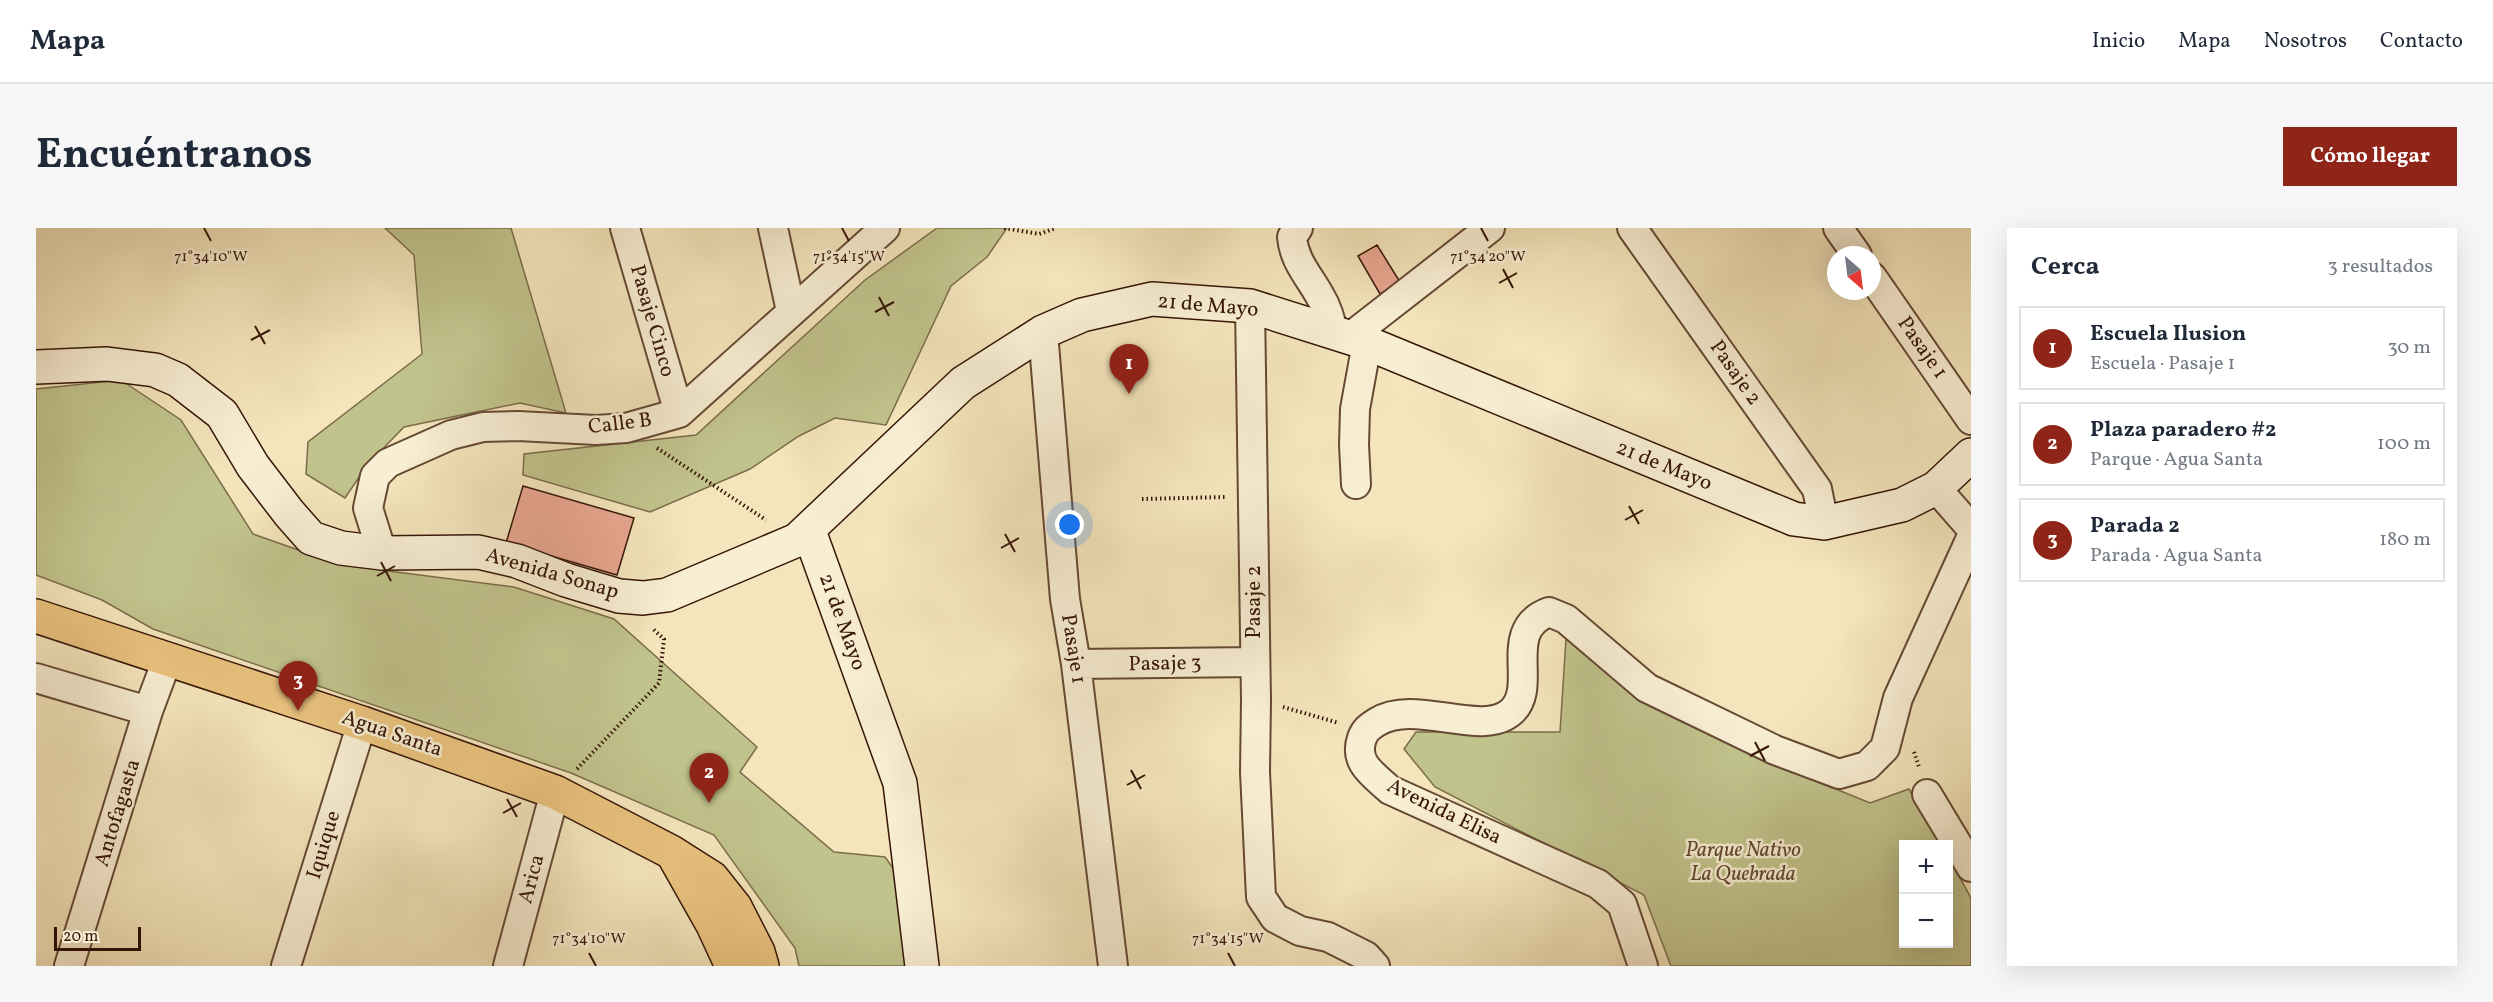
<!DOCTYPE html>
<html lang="es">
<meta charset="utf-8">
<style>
body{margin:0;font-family:Vollkorn,serif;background:#f6f6f7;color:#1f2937}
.controls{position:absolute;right:18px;bottom:18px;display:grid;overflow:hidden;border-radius:0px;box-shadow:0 6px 24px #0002}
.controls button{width:54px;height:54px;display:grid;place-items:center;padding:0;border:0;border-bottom:2px solid #e0e1e3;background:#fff;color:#1f2937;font:30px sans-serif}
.compass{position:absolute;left:1791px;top:18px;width:54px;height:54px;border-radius:50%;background:#fff;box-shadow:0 6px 24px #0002;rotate:152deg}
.scale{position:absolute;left:18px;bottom:15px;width:87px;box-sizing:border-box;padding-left:6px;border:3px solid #361507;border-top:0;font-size:16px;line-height:21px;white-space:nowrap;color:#361507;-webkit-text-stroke:4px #f8eed3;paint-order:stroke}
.you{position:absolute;left:1034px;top:297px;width:21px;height:21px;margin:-15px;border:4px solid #fff;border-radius:50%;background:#1a73e8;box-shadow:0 0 0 9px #1a73e833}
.badge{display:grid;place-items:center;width:39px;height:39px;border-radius:50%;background:#8f2418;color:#fff;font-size:20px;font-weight:700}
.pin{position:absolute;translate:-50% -50px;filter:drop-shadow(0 2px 3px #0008)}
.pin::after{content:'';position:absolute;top:32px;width:21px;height:18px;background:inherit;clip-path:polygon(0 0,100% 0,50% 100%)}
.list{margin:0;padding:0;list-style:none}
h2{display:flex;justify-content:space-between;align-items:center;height:78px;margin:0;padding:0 24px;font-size:26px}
h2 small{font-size:20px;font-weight:400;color:#747a83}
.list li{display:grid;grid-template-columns:39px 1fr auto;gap:18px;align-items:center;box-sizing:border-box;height:84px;margin:0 12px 12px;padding:0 12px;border:2px solid #e0e1e3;border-radius:0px}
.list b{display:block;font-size:22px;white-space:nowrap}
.list p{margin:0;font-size:20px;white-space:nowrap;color:#747a83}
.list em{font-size:20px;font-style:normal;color:#747a83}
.map{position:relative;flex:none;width:1935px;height:738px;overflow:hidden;border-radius:0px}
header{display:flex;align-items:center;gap:36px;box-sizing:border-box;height:84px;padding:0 30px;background:#fff;border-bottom:2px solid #e0e1e3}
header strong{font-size:28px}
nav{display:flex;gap:33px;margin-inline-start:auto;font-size:21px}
.intro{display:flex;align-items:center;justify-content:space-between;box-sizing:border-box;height:144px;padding:0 36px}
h1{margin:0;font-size:42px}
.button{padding:15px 27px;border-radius:0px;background:#8f2418;color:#fff;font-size:21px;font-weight:700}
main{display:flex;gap:36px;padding:0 36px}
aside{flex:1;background:#fff;border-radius:0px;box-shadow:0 6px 24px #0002}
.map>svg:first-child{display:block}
.green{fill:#c1c38c;stroke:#7c6c4a;stroke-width:1.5}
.building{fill:#e9a792;stroke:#361507;stroke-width:1.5}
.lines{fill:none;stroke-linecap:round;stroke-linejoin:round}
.street-casing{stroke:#664934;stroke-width:32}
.secondary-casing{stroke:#361507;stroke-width:36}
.primary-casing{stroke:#361507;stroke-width:36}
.path{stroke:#361507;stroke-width:4;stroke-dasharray:1.5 3;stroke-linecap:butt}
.street{stroke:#f8eed3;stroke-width:28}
.secondary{stroke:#f8eed3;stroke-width:33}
.primary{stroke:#eac27e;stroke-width:33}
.ticks{fill:none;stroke:#361507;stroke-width:2}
.labels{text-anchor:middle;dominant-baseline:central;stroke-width:5;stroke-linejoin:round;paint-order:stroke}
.street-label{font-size:21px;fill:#361507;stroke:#f8eed3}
.park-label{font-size:21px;font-style:italic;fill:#60492f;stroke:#f8eed3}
.ticks-label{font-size:15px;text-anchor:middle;fill:#361507;stroke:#f8eed3;stroke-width:5;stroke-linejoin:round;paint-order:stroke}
</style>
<header>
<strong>Mapa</strong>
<nav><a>Inicio</a><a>Mapa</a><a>Nosotros</a><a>Contacto</a></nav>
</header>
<div class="intro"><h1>Encuéntranos</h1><a class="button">Cómo llegar</a></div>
<main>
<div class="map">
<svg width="1935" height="738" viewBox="0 0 1935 738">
<rect width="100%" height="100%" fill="#f4e5bc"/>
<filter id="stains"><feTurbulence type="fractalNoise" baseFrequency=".00333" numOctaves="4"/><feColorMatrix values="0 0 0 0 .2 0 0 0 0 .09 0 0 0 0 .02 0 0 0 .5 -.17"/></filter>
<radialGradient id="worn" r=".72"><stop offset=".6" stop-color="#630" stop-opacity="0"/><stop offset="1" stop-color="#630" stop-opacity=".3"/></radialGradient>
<path class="green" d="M349 0H475L530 185 484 175 368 199 332 236 309 270 270 246 272 214 386 126 378 27Z
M901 0H971L951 29 915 58 850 197 799 190 763 208 714 241 614 284 487 247 488 226 660 207 829 52Z
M85 152 145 192 217 306 305 337 478 359 578 391 721 519 704 544 798 624 849 629 867 654 875 738H763L759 720 678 607 535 545 117 401 66 372 0 347V161Z
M1530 411 1607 474 1719 528 1834 575 1873 561 1905 616H1868V716H1912L1913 630 1935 670V738H1635L1608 667 1399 559 1368 521 1380 504H1524Z"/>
<path class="building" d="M1341 17 1364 54 1344 66 1322 28Z
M487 258 598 290 581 347 470 315Z"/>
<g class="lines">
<g class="street-casing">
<path id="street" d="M589 0 643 185
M737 0 755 83
M1262 0 1256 9C1258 33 1273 48 1284 68 1291 79 1294 91 1297 104
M1596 0 1781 261 1788 295
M1802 0 1821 27
M1836 49 1935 192
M1214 78 1220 472 1219 544 1225 669 1239 690 1264 703 1292 709 1330 728 1339 738
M1007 104 1029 371 1040 436 1077 738
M1314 109 1454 0
M1320 256 1318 217 1319 181 1331 115
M1900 260 1935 300
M346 325 332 280 339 248 352 235 415 207 447 199 482 198 560 202 590 200 643 185 849 0
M1040 436 1218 434
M0 450 112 483
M1891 566 1935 639
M33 738 112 483 131 432
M250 738 326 495
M472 738 519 564
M1607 738 1586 676 1562 656 1354 562C1338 547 1317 535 1326 510 1329 502 1333 499 1341 494 1379 470 1445 510 1475 484 1504 459 1464 402 1513 384L1530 391 1611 460 1739 522 1803 546 1831 538 1849 520 1862 470 1935 310"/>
</g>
<g class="secondary-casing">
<path id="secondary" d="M0 139 71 136 119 142 142 152 186 186 217 238 253 285 275 310 305 320 346 325 442 324 481 333 530 352 583 368 607 370 631 367 761 312 927 155 1007 104 1046 87 1116 71 1214 78 1331 115 1758 291 1788 295 1866 277 1900 260 1935 227
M773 303 864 555 886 738"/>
</g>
<g class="primary-casing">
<path id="primary" d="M0 388 326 495 519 564 635 624 676 650 699 679 722 724 726 738
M638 628 677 697 696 738"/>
</g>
<path class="path" d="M968 0 1003 6 1020 0
M621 220 730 292
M1106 271 1190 269
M1247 479 1303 495
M1878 524 1883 539
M541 541 623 455 628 411 616 400"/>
<use href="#street" class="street"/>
<use href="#secondary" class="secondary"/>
<use href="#primary" class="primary"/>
</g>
<path class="ticks" d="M168 0 175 13M806 0 813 13M1445 0 1452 13M1467 41 1477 60M1463 55 1481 45M843 69 853 88M839 84 858 74M219 98 229 116M215 112 234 102M1593 278 1603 296M1589 292 1607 282M969 306 979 324M965 320 983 310M345 334 355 353M341 348 359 338M1719 514 1729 533M1714 528 1733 518M1095 542 1105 561M1091 557 1109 547M471 571 481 589M467 585 485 575M553 725 560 738M1192 725 1199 738"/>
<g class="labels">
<g class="street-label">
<text transform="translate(1172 78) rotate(5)">21 de Mayo</text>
<text transform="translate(616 93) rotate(74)">Pasaje Cinco</text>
<text transform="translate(1886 120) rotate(55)">Pasaje 1</text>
<text transform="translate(1699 145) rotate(55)">Pasaje 2</text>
<text transform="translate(584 196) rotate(-7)">Calle B</text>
<text transform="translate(1628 238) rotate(22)">21 de Mayo</text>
<text transform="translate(516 346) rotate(16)">Avenida Sonap</text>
<text transform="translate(1218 374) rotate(-90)">Pasaje 2</text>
<text transform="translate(806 394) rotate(70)">21 de Mayo</text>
<text transform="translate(1037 421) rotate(81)">Pasaje 1</text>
<text transform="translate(1129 436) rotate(-1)">Pasaje 3</text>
<text transform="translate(356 506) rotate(19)">Agua Santa</text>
<text transform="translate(1408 584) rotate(26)">Avenida Elisa</text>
<text transform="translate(82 585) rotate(-73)">Antofagasta</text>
<text transform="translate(288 617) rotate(-73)">Iquique</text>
<text transform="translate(496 651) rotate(-75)">Arica</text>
</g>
<g class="park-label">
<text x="1707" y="622">Parque Nativo<tspan x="1707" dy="24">La Quebrada</tspan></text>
</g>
</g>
<g class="ticks-label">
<text x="175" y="33">71°34'10"W</text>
<text x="1452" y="33">71°34'20"W</text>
<text x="813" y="33">71°34'15"W</text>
<text x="553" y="715">71°34'10"W</text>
<text x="1192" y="715">71°34'15"W</text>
</g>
<rect width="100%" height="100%" filter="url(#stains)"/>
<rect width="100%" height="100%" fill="url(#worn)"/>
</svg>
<div class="controls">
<button>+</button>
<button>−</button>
</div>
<svg class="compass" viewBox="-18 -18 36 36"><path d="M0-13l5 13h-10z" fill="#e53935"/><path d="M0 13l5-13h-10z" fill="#747a83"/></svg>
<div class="scale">20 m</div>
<div class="you"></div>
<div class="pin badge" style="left:1093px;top:166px">1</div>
<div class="pin badge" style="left:673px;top:575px">2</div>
<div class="pin badge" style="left:262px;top:483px">3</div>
</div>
<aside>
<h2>Cerca<small>3 resultados</small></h2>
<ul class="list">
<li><span class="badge">1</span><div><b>Escuela Ilusion</b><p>Escuela · Pasaje 1</p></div><em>30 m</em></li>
<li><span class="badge">2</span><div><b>Plaza paradero #2</b><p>Parque · Agua Santa</p></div><em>100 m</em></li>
<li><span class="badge">3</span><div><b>Parada 2</b><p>Parada · Agua Santa</p></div><em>180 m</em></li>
</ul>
</aside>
</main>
